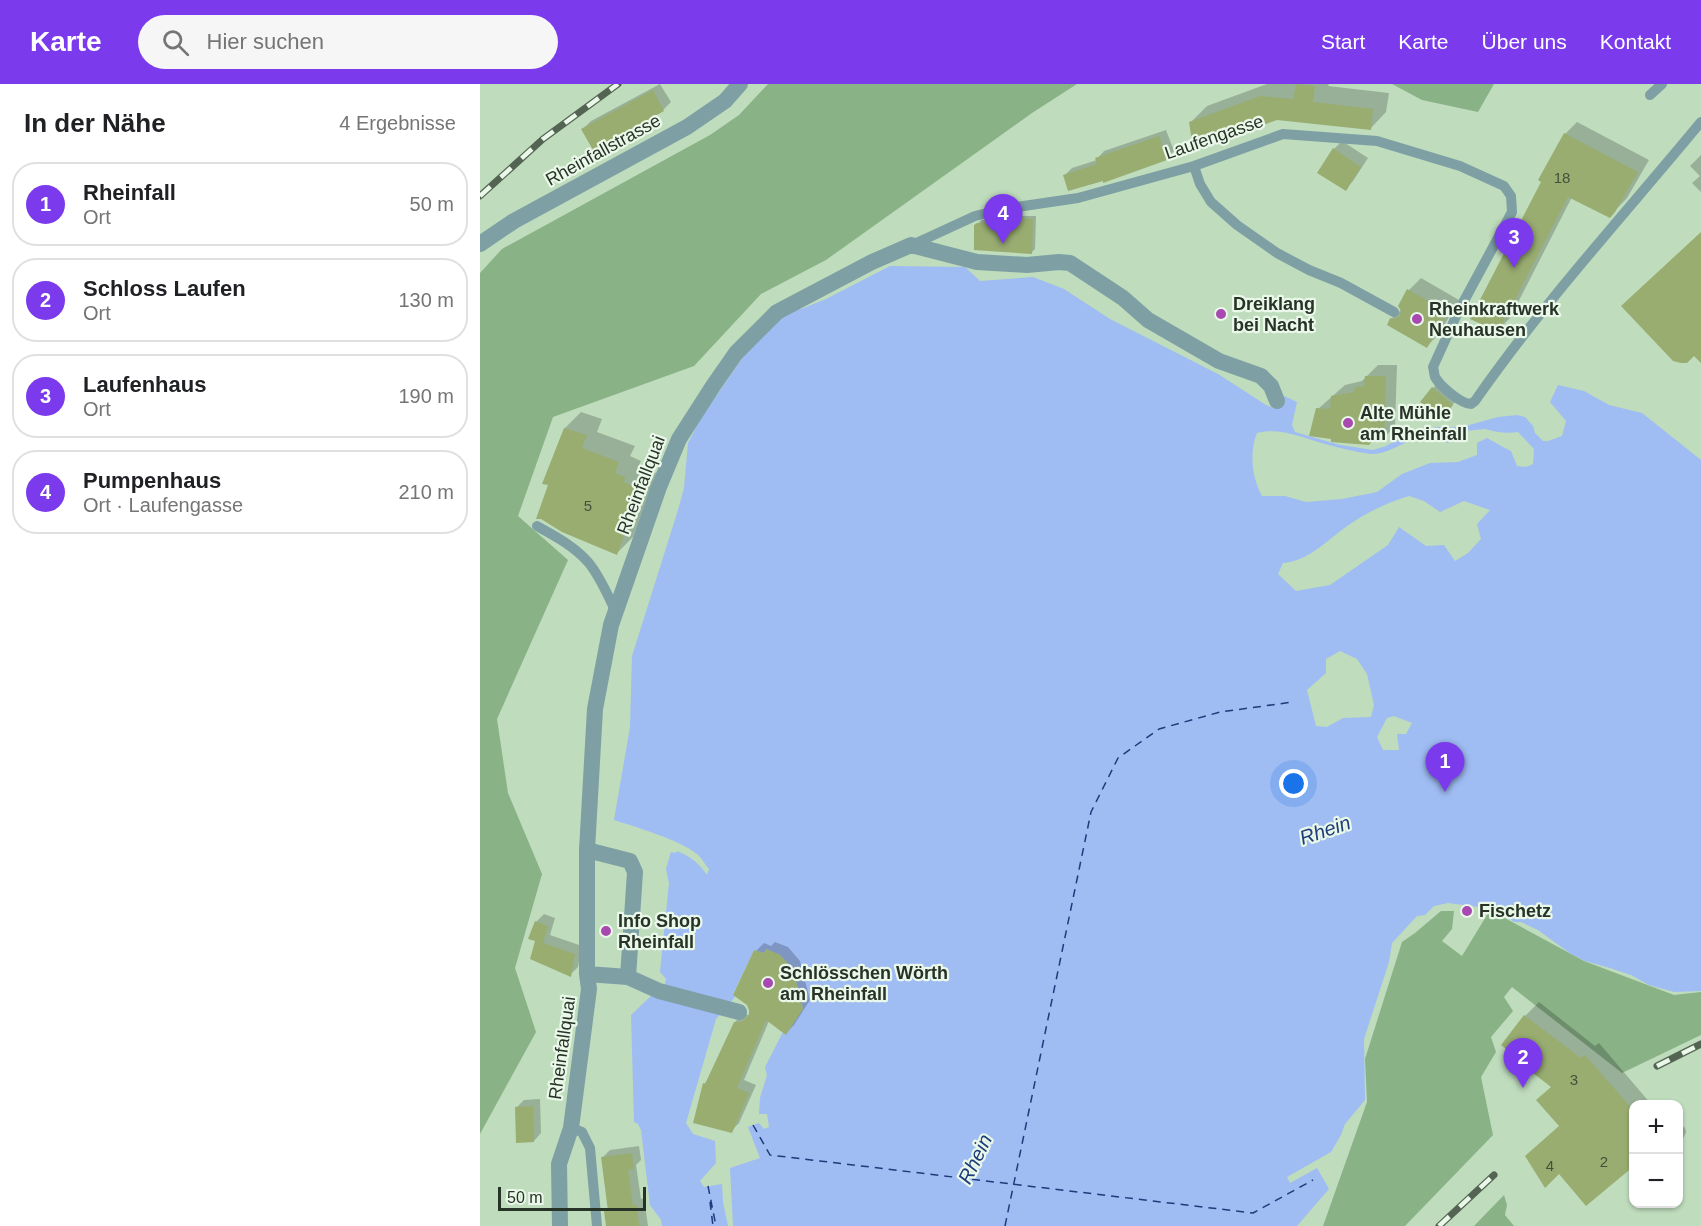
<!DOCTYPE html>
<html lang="de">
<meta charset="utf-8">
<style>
body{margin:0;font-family:Arial,sans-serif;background:#f6f6f6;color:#202124}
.controls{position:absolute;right:18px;bottom:18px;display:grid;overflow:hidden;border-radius:12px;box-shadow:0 2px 4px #0004}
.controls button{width:54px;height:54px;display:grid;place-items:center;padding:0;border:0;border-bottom:2px solid #e0e0e0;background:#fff;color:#202124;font:30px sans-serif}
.scale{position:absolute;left:18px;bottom:15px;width:148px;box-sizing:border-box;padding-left:6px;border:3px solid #283328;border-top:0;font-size:16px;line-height:21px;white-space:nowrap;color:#283328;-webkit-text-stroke:4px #e9f8e8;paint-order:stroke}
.you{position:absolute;left:814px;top:700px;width:21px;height:21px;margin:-15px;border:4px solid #fff;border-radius:50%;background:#1a73e8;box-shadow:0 0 0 9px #1a73e833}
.badge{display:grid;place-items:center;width:39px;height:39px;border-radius:50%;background:#7c3aed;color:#fff;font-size:20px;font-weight:700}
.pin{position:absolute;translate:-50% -50px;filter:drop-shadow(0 2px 3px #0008)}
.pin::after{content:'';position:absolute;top:32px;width:21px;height:18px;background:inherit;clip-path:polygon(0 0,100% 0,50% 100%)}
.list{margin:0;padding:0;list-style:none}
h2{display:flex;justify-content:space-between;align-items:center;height:78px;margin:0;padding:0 24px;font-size:26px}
h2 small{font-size:20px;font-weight:400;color:#757577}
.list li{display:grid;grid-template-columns:39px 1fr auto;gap:18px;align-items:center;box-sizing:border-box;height:84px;margin:0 12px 12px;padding:0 12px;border:2px solid #e0e0e0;border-radius:24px}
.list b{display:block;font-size:22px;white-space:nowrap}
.list p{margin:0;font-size:20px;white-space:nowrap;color:#757577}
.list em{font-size:20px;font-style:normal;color:#757577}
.icon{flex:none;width:33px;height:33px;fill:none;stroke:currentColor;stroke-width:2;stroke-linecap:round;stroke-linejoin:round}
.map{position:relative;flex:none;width:1221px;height:1142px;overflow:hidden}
header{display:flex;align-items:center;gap:36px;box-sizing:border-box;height:84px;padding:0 30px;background:#7c3aed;color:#fff}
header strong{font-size:28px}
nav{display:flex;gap:33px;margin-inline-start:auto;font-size:21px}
.search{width:420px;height:54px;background:#f6f6f6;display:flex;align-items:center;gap:15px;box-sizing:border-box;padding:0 21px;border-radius:33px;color:#757577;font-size:22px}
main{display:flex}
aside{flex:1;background:#fff}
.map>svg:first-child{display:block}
.green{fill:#89b287}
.water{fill:#9fbcf3;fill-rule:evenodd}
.shadow{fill:#0003}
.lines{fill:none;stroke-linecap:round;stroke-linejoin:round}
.ferry{stroke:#1e3b7b;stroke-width:1.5;stroke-dasharray:8 6;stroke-linecap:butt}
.building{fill:#99ad71}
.service{stroke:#7ea0a4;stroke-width:10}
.pedestrian{stroke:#7ea0a4;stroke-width:16}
.minor{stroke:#7ea0a4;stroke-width:16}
.tertiary{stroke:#7ea0a4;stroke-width:16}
.rail-casing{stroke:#546453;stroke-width:7}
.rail{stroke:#e9f8e8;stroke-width:4.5;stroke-dasharray:14;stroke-linecap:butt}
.poi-dot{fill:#a849b2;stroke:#e9f8e8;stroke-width:2}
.labels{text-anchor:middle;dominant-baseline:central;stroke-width:4.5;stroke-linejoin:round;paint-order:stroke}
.number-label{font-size:15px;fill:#44523a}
.street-label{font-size:18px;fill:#283328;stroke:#e9f8e8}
.poi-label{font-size:18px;font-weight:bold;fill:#283328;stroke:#e9f8e8;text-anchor:start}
.water-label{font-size:20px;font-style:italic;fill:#1e3b7b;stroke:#e9f8e8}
</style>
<header>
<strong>Karte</strong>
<div class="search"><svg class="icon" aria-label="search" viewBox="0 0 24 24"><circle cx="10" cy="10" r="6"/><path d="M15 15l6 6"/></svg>Hier suchen</div>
<nav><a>Start</a><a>Karte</a><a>Über uns</a><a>Kontakt</a></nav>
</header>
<main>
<aside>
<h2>In der Nähe<small>4 Ergebnisse</small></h2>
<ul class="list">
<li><span class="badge">1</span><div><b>Rheinfall</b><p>Ort</p></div><em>50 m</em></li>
<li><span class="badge">2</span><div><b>Schloss Laufen</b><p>Ort</p></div><em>130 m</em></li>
<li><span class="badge">3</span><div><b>Laufenhaus</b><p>Ort</p></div><em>190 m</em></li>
<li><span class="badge">4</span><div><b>Pumpenhaus</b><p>Ort · Laufengasse</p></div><em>210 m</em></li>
</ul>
</aside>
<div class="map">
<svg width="1221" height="1142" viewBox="0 0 1221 1142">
<rect width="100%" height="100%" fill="#bfdcbd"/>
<path class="green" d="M288 0H597L552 29 346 176 281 210 214 282 73 333 38 432 88 476 17 635 28 709 62 790 35 884 56 948 0 1050V189L22 165 230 51 259 31Z
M912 0H1014L998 28 942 16Z
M1010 826 1104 877 1194 911 1221 908V951L1142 989 1032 903 1024 913 1033 927 1011 953 1016 968 1001 993 1013 1051 925 1142H843L887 1018 885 975 922 858 935 849 961 827H974L972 845 962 857 982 872Z
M1024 1111 1027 1121 1025 1131 1034 1142H994Z"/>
<path class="water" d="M410 182 485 183 500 197 553 193 584 205 630 235 738 290 786 321 793 324 804 312 817 318 812 341 815 348 860 361 893 366 906 362 931 348 957 343H982L1018 333 1037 331 1045 333 1053 342 1055 349 1063 357H1068L1082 352 1086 337 1070 318 1078 301 1104 307 1129 321 1162 329 1221 376V907L1194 908 1169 901 1151 891 1130 884 1105 877 1091 870 1058 846 1041 838H1034L1015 825 968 819 954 822 945 831 937 832 912 859 909 878 884 955 885 1016 865 1040 861 1051 851 1068 807 1093 810 1099 837 1084 849 1105 817 1142H253L250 1084 280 1074 268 1043 279 1039 284 1045 289 1043 287 1030H279L280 1014 287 991 285 983 303 948 323 925 313 885 300 871 286 865 284 869 274 866 253 910 255 913 236 935 206 1039 213 1050 235 1057 236 1079 220 1097 224 1103 242 1100 243 1118 248 1142H182L181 1136 170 1121 161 1046 158 1040 154 1038 151 931 171 912 182 914 186 895 180 888 189 799 186 785 191 768 196 769 197 767C210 772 219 779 227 791L229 785C225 781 222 774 217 770 200 756 156 743 134 736L150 643 152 572 198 426 204 404 208 359 221 334 270 263 305 231 316 224 321 225 346 215ZM1005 345C1016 348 1027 350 1038 348L1054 365 1053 380 1046 383 1037 382 1031 367 1023 363 1007 354 997 359V371L978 378 950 379 922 390 897 408 862 415 826 418 805 412H782C772 394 769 368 777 349 800 343 823 354 845 360 860 364 875 368 891 370 914 372 941 339 965 359L975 357 976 352 984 347ZM929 412 944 417 960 428 984 417 1010 426 997 440 1001 455 988 469 975 477 964 461 946 462 919 443 908 461 850 501 816 507 798 490 803 479C828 477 844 459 863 445 884 430 905 419 929 412ZM860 567 877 575 887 590 894 621 891 633 863 634 847 643 836 642 827 606 846 589V575ZM914 632 932 639 926 650H917L919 666H903L897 653 907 634Z"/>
<path class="shadow" d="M180 0 191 18 183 26 103 45 111 37Z
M787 0H849L848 2 909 9 906 28 890 45 797 34 711 38 727 22Z
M1097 38 1169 76 1147 114 1130 132 1092 113 1030 234 1018 246 1063 98 1085 50Z
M686 46 694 67 686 75 585 91 592 84 617 76V75L624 67Z
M862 57 888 74 873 97 865 105 854 65Z
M1221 71V108L1212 99 1220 92 1210 82Z
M534 132H556L555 165 552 168 496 141 502 136 531 137Z
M941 194 979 216 959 250 947 262 911 235 922 225 929 206Z
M898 281H917L915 342 903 355 838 325 865 301 882 297Z
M961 296 980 312 962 333 953 304Z
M101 328 122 335 117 348 155 362 150 372 161 377 159 381 176 389 153 453 137 469 70 400 85 344Z
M64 830 75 834 70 851 102 862 98 883 90 891 57 856 56 838Z
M295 858 308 863 320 877 330 916 314 941 306 949 289 937 264 996 276 1001 259 1039 251 1047 224 1000 228 996 255 938 263 930 270 931 276 867 284 859 291 862Z
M1059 918 1115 962 1119 959 1171 1020H1154V1080L1080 1041 1072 1002 1023 961 1045 932Z
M60 1015 61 1049 54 1057 36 1024 44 1016Z
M1198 1038 1205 1044 1206 1048 1203 1055 1198 1059Z
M159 1062 161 1076 156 1081 161 1115 164 1114 168 1142H128L126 1127 129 1125 122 1074 130 1066Z"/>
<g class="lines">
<path class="ferry" d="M273 1041 290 1071 773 1129 833 1096
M228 1102 236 1142
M230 1118 233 1142
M525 1142 611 728 638 674 679 645 740 628 813 618"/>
</g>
<path class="building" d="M816 0 835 2 833 18 893 25 891 46 797 36 721 64H713L709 38 780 12 813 15Z
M173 6 184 27 113 66 101 45Z
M1084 49 1158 88 1135 128 1130 134 1088 113 1018 248 990 235 1061 98 1058 96Z
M679 52 687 76 623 99V97L588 107 583 91 617 80 615 74Z
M853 64 881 83 866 107 837 89Z
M529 134 553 135 552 170 494 166V141L497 139H529Z
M1221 148V279L1214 272 1207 279H1201L1193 277 1141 222Z
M927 205 968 228 947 264 907 241 910 234 915 235 920 232 921 227 918 222Z
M885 292H906L904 356H893L889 361 851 358V355L829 352 836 324 850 325 851 312 874 308 875 303 884 302Z
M952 303 973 321 962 335 940 318Z
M84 344 107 351 102 364 139 378 135 389 145 393 144 398 161 405 137 471 82 448 61 435H56L68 401 62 400Z
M55 837 68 842 63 859 95 870 91 893 50 875 55 857 48 855Z
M286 865 300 871 313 885 323 925 306 951 286 936 257 1004 269 1009 252 1049 213 1039 223 999 225 1000 254 938H262L269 931V926L267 921 253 911 274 866 284 869Z
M1044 931 1101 974 1105 971 1154 1027V1082L1106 1122 1079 1090 1065 1104 1045 1072 1079 1042 1056 1016 1071 1003 1039 978 1041 977 1021 961Z
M53 1022 54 1058 36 1059 35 1023Z
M152 1069 154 1085 148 1086 153 1122 157 1121 159 1142H126L124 1127H128L121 1073Z"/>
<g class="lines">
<path class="service" d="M1170 11 1182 0
M714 82 720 100 731 118 757 141 797 169 829 186 861 199 914 228
M432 161 495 132 523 125 598 114 714 82 803 50 897 57 980 82 1024 102 1031 112 1032 128 978 228 953 283C954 286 954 290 955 293 960 302 981 320 991 320L995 317C1063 219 1145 130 1221 38
M57 442C75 452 94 462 108 478 120 492 128 512 136 528
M91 1044 102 1048 110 1064 117 1142"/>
<path class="pedestrian" d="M107 766 115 625 131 541 179 403 199 355 233 302 256 269 297 228 392 178 431 161 497 178 547 181 579 178 590 179 643 214 668 236 739 277 781 292 791 302 797 317
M148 893 179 907 259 928"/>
<path class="minor" d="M80 1142 79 1080 91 1044 109 905 107 890V766L150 777 155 788 148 893 107 890"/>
<path class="tertiary" d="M0 160 34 137 207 43 245 17 260 0"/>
<g class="rail-casing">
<path id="rail" d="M0 112 63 55 138 0
M1177 982 1221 960
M959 1142 1014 1091"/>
</g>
<use href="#rail" class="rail"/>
</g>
<g class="poi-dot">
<circle cx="741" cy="230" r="6"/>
<circle cx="937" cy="235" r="6"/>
<circle cx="868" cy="339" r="6"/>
<circle cx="987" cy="827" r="6"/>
<circle cx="126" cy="847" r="6"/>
<circle cx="288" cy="899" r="6"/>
</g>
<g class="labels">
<g class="number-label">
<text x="1082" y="93">18</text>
<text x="108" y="421">5</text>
<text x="1094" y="995">3</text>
<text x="1124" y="1077">2</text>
<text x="1070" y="1081">4</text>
</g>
<g class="street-label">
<text transform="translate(734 53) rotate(-19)">Laufengasse</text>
<text transform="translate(123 66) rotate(-29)">Rheinfallstrasse</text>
<text transform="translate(161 401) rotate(-69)">Rheinfallquai</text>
<text transform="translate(82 964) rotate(-82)">Rheinfallquai</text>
</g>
<g class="poi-label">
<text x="753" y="220">Dreiklang<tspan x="753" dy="21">bei Nacht</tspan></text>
<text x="949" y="225">Rheinkraftwerk<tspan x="949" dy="21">Neuhausen</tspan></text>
<text x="880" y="329">Alte Mühle<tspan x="880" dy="21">am Rheinfall</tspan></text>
<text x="999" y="827">Fischetz</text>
<text x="138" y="837">Info Shop<tspan x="138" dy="21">Rheinfall</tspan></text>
<text x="300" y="889">Schlösschen Wörth<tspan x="300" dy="21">am Rheinfall</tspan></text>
</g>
<g class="water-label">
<text transform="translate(845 746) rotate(-19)">Rhein</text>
<text transform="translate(495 1075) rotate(-64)">Rhein</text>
</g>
</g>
</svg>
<div class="controls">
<button>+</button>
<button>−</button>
</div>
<div class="scale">50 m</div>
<div class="you"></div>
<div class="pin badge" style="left:965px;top:708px">1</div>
<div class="pin badge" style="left:1043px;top:1004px">2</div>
<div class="pin badge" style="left:1034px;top:184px">3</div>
<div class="pin badge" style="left:523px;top:160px">4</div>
</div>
</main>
